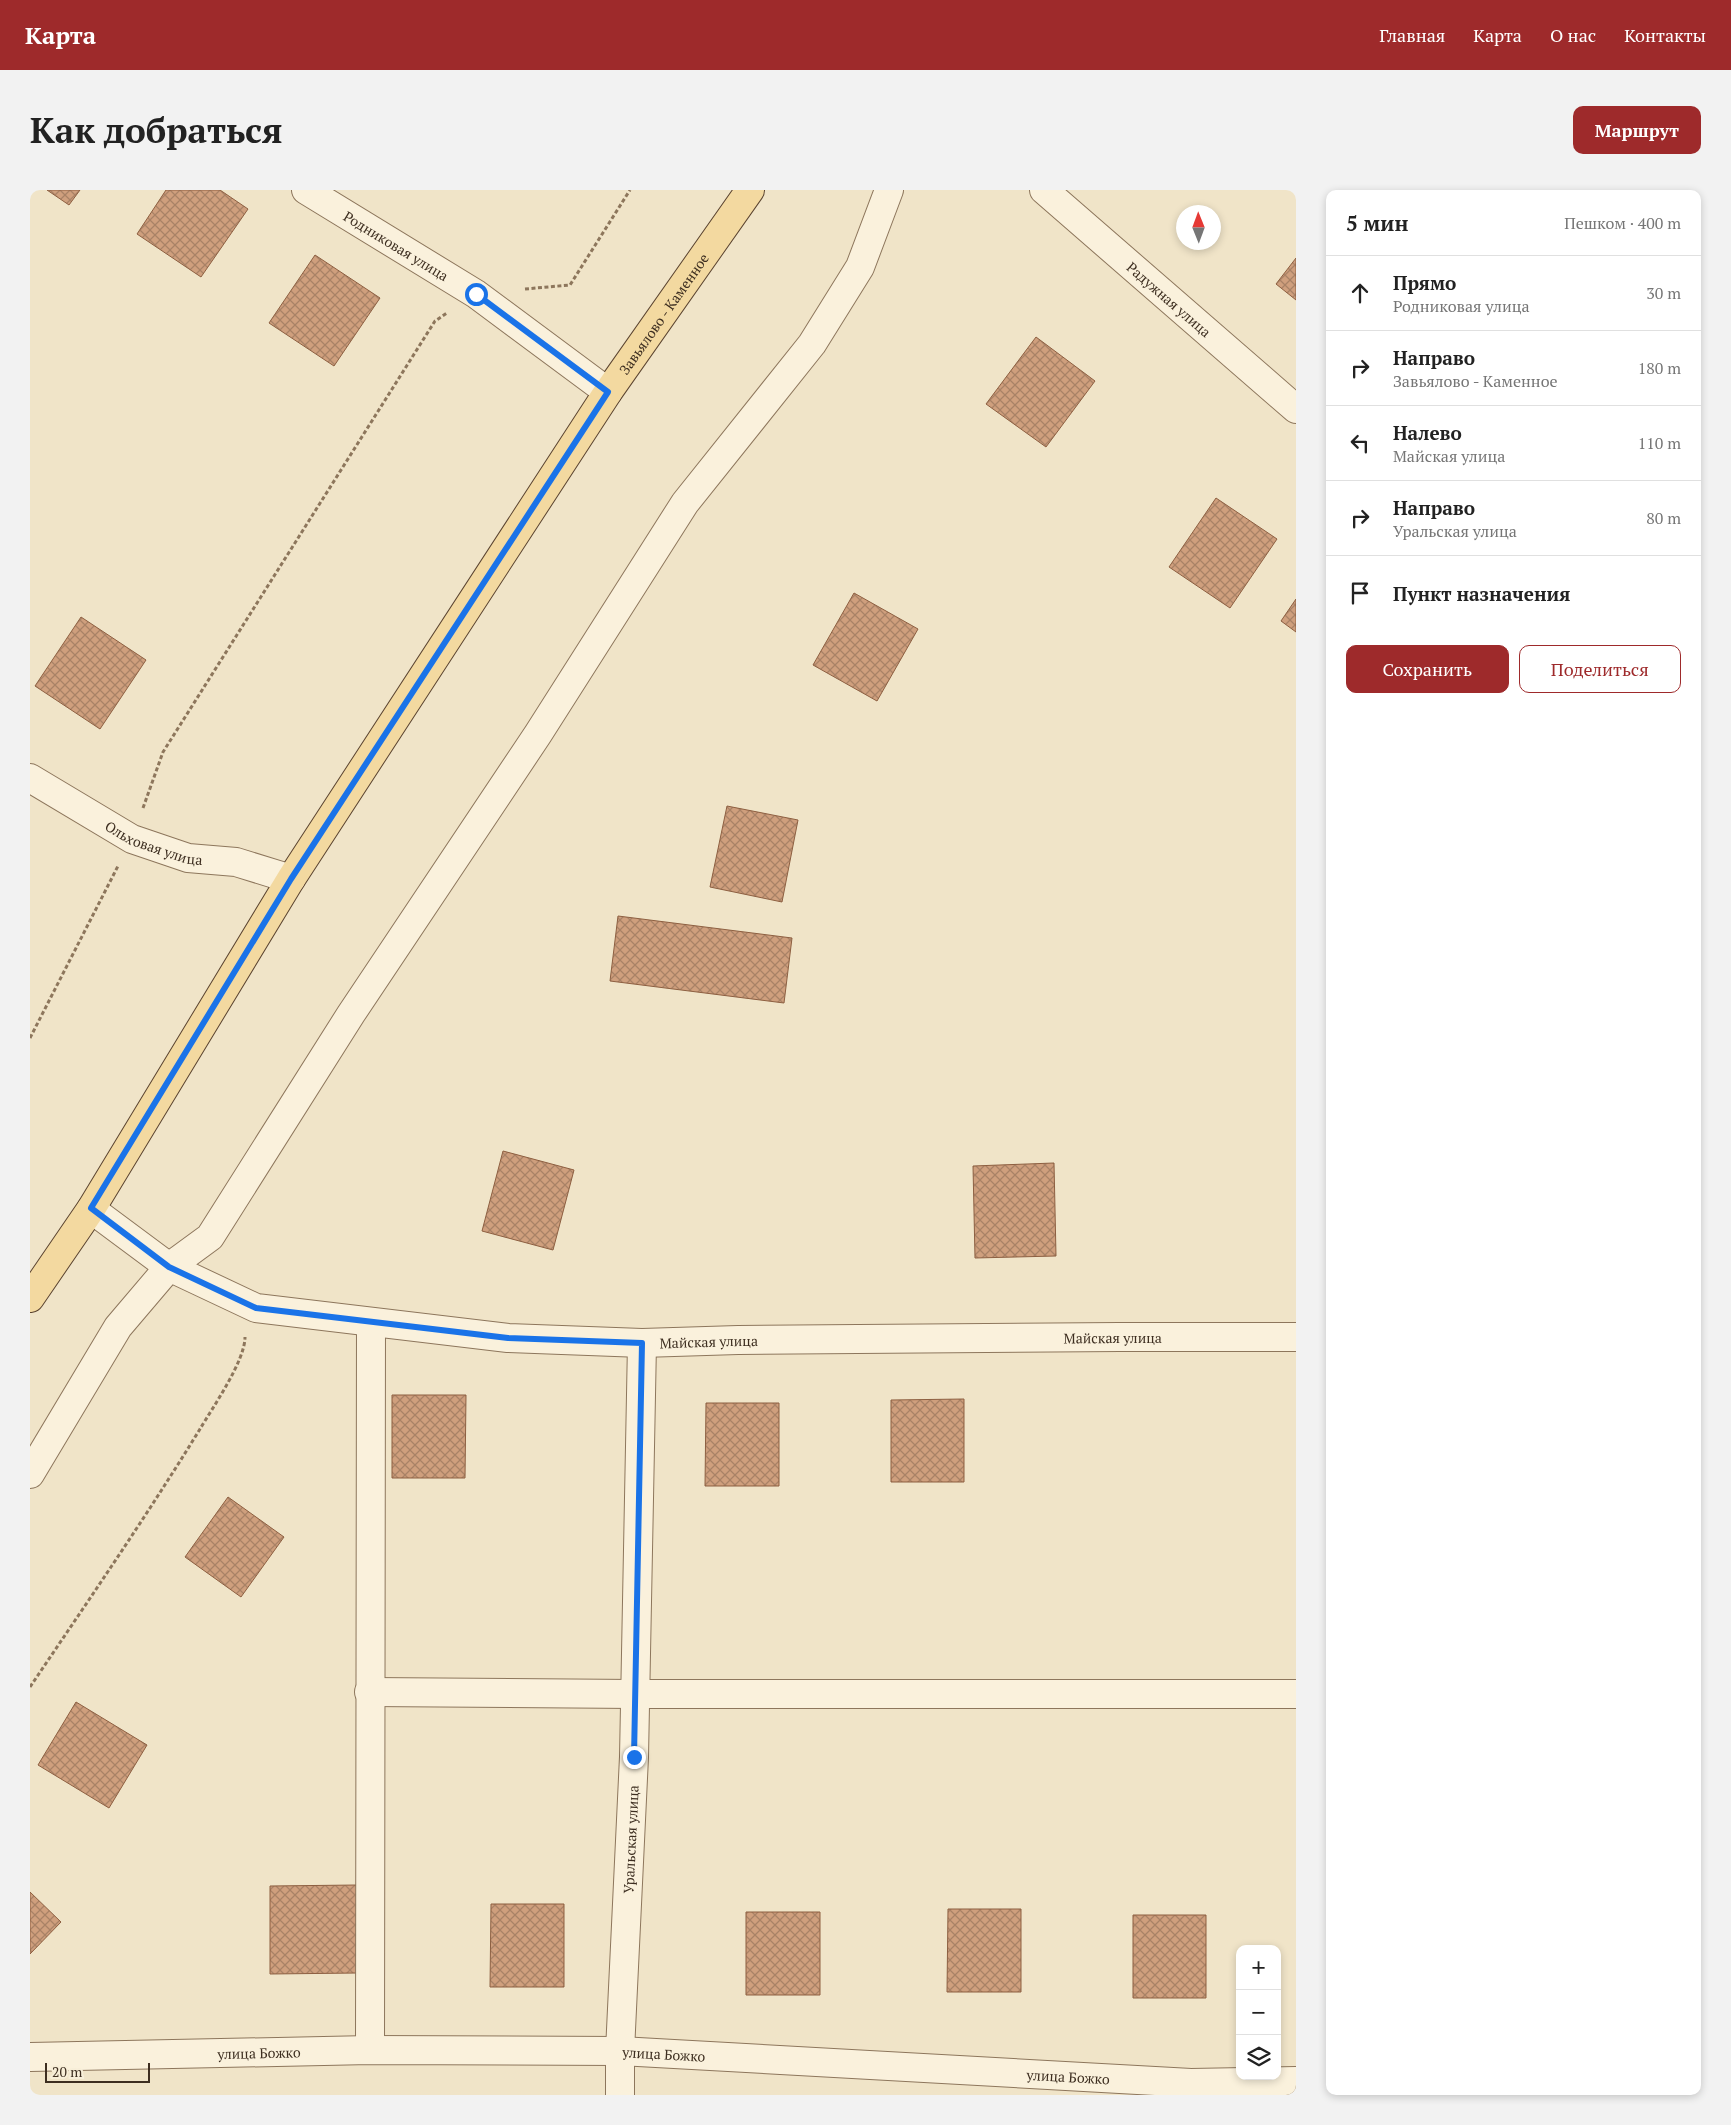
<!DOCTYPE html>
<html lang="ru">
<meta charset="utf-8">
<style>
body{margin:0;font-family:"PT Serif",serif;background:#f2f2f2;color:#222}
.controls{position:absolute;right:15px;bottom:15px;display:grid;overflow:hidden;border-radius:10px;box-shadow:0 2px 8px #0003}
.controls button{width:45px;height:45px;display:grid;place-items:center;padding:0;border:0;border-bottom:1px solid #e0e0e0;background:#fff;color:#222;font:25px sans-serif}
.compass{position:absolute;left:1146px;top:15px;width:45px;height:45px;border-radius:50%;background:#fff;box-shadow:0 2px 8px #0003;rotate:359deg}
.scale{position:absolute;left:15px;bottom:12px;width:105px;box-sizing:border-box;padding-left:5px;border:2px solid #3d2e20;border-top:0;font-size:14px;line-height:18px;white-space:nowrap;color:#3d2e20;-webkit-text-stroke:4px #f7eed8;paint-order:stroke}
.stop{position:absolute;width:15px;height:15px;margin:-11px;border:4px solid #1a73e8;border-radius:50%;background:#fff}
.stop.end{background:#1a73e8;border-color:#fff;box-shadow:0 1px 5px #0008}
.list{margin:0;padding:0;list-style:none}
h2{display:flex;justify-content:space-between;align-items:center;height:65px;margin:0;padding:0 20px;font-size:21px}
h2 small{font-size:16px;font-weight:400;color:#767676}
.list li{display:grid;grid-template-columns:32px 1fr auto;gap:15px;align-items:center;box-sizing:border-box;height:75px;padding:0 20px;border-top:1px solid #e0e0e0}
.list b{display:block;font-size:19px;white-space:nowrap}
.list p{margin:0;font-size:16px;white-space:nowrap;color:#767676}
.list em{font-size:16px;font-style:normal;color:#767676}
.actions{display:flex;gap:10px;padding:15px 20px}
.actions a{flex:1;padding:11px 0;border:1px solid #9e2a2b;border-radius:10px;text-align:center;font-size:18px;color:#9e2a2b}
.actions .main{background:#9e2a2b;color:#fff}
.icon{flex:none;width:28px;height:28px;fill:none;stroke:currentColor;stroke-width:2;stroke-linecap:round;stroke-linejoin:round}
.map{position:relative;flex:none;width:1266px;height:1905px;overflow:hidden;border-radius:10px}
header{display:flex;align-items:center;gap:30px;box-sizing:border-box;height:70px;padding:0 25px;background:#9e2a2b;color:#fff}
header strong{font-size:24px}
nav{display:flex;gap:28px;margin-inline-start:auto;font-size:18px}
.intro{display:flex;align-items:center;justify-content:space-between;box-sizing:border-box;height:120px;padding:0 30px}
h1{margin:0;font-size:35px}
.button{padding:12px 22px;border-radius:10px;background:#9e2a2b;color:#fff;font-size:18px;font-weight:700}
main{display:flex;gap:30px;padding:0 30px}
aside{flex:1;background:#fff;border-radius:10px;box-shadow:0 2px 8px #0003}
.map>svg:first-child{display:block}
.building{fill:url(#building-cross-hatch);stroke:#8d5f41}
.lines{fill:none;stroke-linecap:round;stroke-linejoin:round}
.minor-casing{stroke:#8d765c;stroke-width:30}
.major-casing{stroke:#5b4430;stroke-width:30}
.path{stroke:#8d765c;stroke-width:3;stroke-dasharray:4 2.5;stroke-linecap:butt}
.minor{stroke:#faf1dc;stroke-width:28}
.major{stroke:#f3d9a0;stroke-width:28}
.route{stroke:#1a73e8;stroke-width:6}
.labels{text-anchor:middle;dominant-baseline:central;stroke-width:4;stroke-linejoin:round;paint-order:stroke}
.street-label{font-size:14px;fill:#3d2e20;stroke:#f7eed8}
</style>
<header>
<strong>Карта</strong>
<nav><a>Главная</a><a>Карта</a><a>О нас</a><a>Контакты</a></nav>
</header>
<div class="intro"><h1>Как добраться</h1><a class="button">Маршрут</a></div>
<main>
<div class="map">
<svg width="1266" height="1905" viewBox="0 0 1266 1905">
<defs>
<pattern id="building-cross-hatch" width="8" height="8" patternUnits="userSpaceOnUse" patternTransform="scale(1.25)"><rect width="8" height="8" fill="#cf9f7d"/><path d="M0 0l8 8M0 8l8-8" fill="none" stroke="#a98266"/></pattern>
</defs>
<rect width="100%" height="100%" fill="#f0e4c8"/>
<path class="building" d="M17 0H50L39 15Z
M136 0H190L218 19 171 87 107 44Z
M285 65 350 108 304 176 239 133Z
M1266 68V110L1246 94Z
M1006 147 1065 191 1016 257 956 214Z
M1186 308 1247 349 1200 418 1139 377Z
M824 403 888 439 847 511 783 475Z
M1266 409V442L1251 431Z
M51 427 116 470 70 539 5 496Z
M697 616 768 630 752 712 680 697Z
M588 726 762 748 754 813 580 791Z
M473 961 544 980 523 1060 452 1041Z
M1024 973 1026 1066 945 1068 943 976Z
M362 1205H436L435 1288H362Z
M934 1209V1292H861V1210Z
M676 1213H749V1296H675Z
M198 1307 254 1347 211 1407 155 1367Z
M46 1512 117 1555 79 1618 8 1575Z
M327 1695 328 1783 240 1784V1696Z
M0 1702 31 1732 0 1764Z
M461 1714H534V1797H460Z
M918 1719H991V1802H917Z
M716 1722H790V1805H716Z
M1103 1725H1176V1808H1103Z"/>
<g class="lines">
<g class="minor-casing">
<g id="minor">
<path id="s1" d="M276 0 446 104 578 202"/>
<path id="s2" d="M1014 0 1266 219"/>
<path id="s3" d="M0 588 102 649 158 668 206 672 261 689"/>
<path id="s4" d="M61 1019 139 1077 226 1118 478 1148 612 1153 708 1150 1090 1147H1266"/>
<path d="M0 1284 88 1137 139 1077 180 1047 321 824 508 544 655 313 782 154 830 77 859 0"/>
<path d="M339 1502 605 1504H1266"/>
<path d="M340 1860 341 1132"/>
<path id="s5" d="M0 1867 340 1860 590 1861 1161 1893 1266 1891"/>
<path id="s6" d="M590 1905V1861L604 1567 612 1153"/>
</g>
</g>
<g class="major-casing">
<g id="major">
<path id="s7" d="M0 1108 61 1019 261 689 578 202 720 0"/>
</g>
</g>
<path class="path" d="M495 99 540 95 600 0
M113 618 133 562 405 131 417 123
M0 848 88 676
M0 1497C58 1411 116 1327 170 1239 183 1217 215 1171 215 1147"/>
<use href="#minor" class="minor"/>
<use href="#major" class="major"/>
</g>
<g class="lines">
<path class="route" d="M446 104 578 202 261 689 61 1018 139 1077 226 1118 478 1148 612 1153 604 1567"/>
</g>
<g class="labels">
<g class="street-label">
<text stroke="none"><textPath href="#s1" startOffset="106">Родниковая улица</textPath></text>
<text stroke="none"><textPath href="#s2" startOffset="166">Радужная улица</textPath></text>
<text stroke="none"><textPath href="#s7" startOffset="1171">Завьялово - Каменное</textPath></text>
<text stroke="none"><textPath href="#s3" startOffset="141">Ольховая улица</textPath></text>
<text stroke="none"><textPath href="#s4" startOffset="1052">Майская улица</textPath></text>
<text stroke="none"><textPath href="#s4" startOffset="648">Майская улица</textPath></text>
<text stroke="none"><textPath href="#s6" startOffset="256">Уральская улица</textPath></text>
<text stroke="none"><textPath href="#s5" startOffset="229">улица Божко</textPath></text>
<text stroke="none"><textPath href="#s5" startOffset="634">улица Божко</textPath></text>
<text stroke="none"><textPath href="#s5" startOffset="1039">улица Божко</textPath></text>
</g>
</g>
</svg>
<div class="controls">
<button>+</button>
<button>−</button>
<button><svg class="icon" aria-label="layers" viewBox="0 0 24 24"><path d="M12 4l9 5-9 5-9-5zM3 14l9 5 9-5"/></svg></button>
</div>
<svg class="compass" viewBox="-18 -18 36 36"><path d="M0-13l5 13h-10z" fill="#e53935"/><path d="M0 13l5-13h-10z" fill="#767676"/></svg>
<div class="scale">20 m</div>
<div class="stop" style="left:446px;top:104px"></div>
<div class="stop end" style="left:604px;top:1567px"></div>
</div>
<aside>
<h2>5 мин<small>Пешком · 400 m</small></h2>
<ul class="list">
<li><svg class="icon" aria-label="ahead" viewBox="0 0 24 24"><path d="M12 20V5M6 11l6-6 6 6"/></svg><div><b>Прямо</b><p>Родниковая улица</p></div><em>30 m</em></li>
<li><svg class="icon" aria-label="right" viewBox="0 0 24 24"><path d="M7 20v-9h11M14 6l5 5-5 5"/></svg><div><b>Направо</b><p>Завьялово - Каменное</p></div><em>180 m</em></li>
<li><svg class="icon" aria-label="left" viewBox="0 0 24 24"><path d="M17 20v-9H6M10 6l-5 5 5 5"/></svg><div><b>Налево</b><p>Майская улица</p></div><em>110 m</em></li>
<li><svg class="icon" aria-label="right" viewBox="0 0 24 24"><path d="M7 20v-9h11M14 6l5 5-5 5"/></svg><div><b>Направо</b><p>Уральская улица</p></div><em>80 m</em></li>
<li><svg class="icon" aria-label="arrive" viewBox="0 0 24 24"><path d="M6 21V4h12l-3 4 3 4H6"/></svg><div><b>Пункт назначения</b></div></li>
</ul>
<div class="actions"><a class="main">Сохранить</a><a>Поделиться</a></div>
</aside>
</main>
